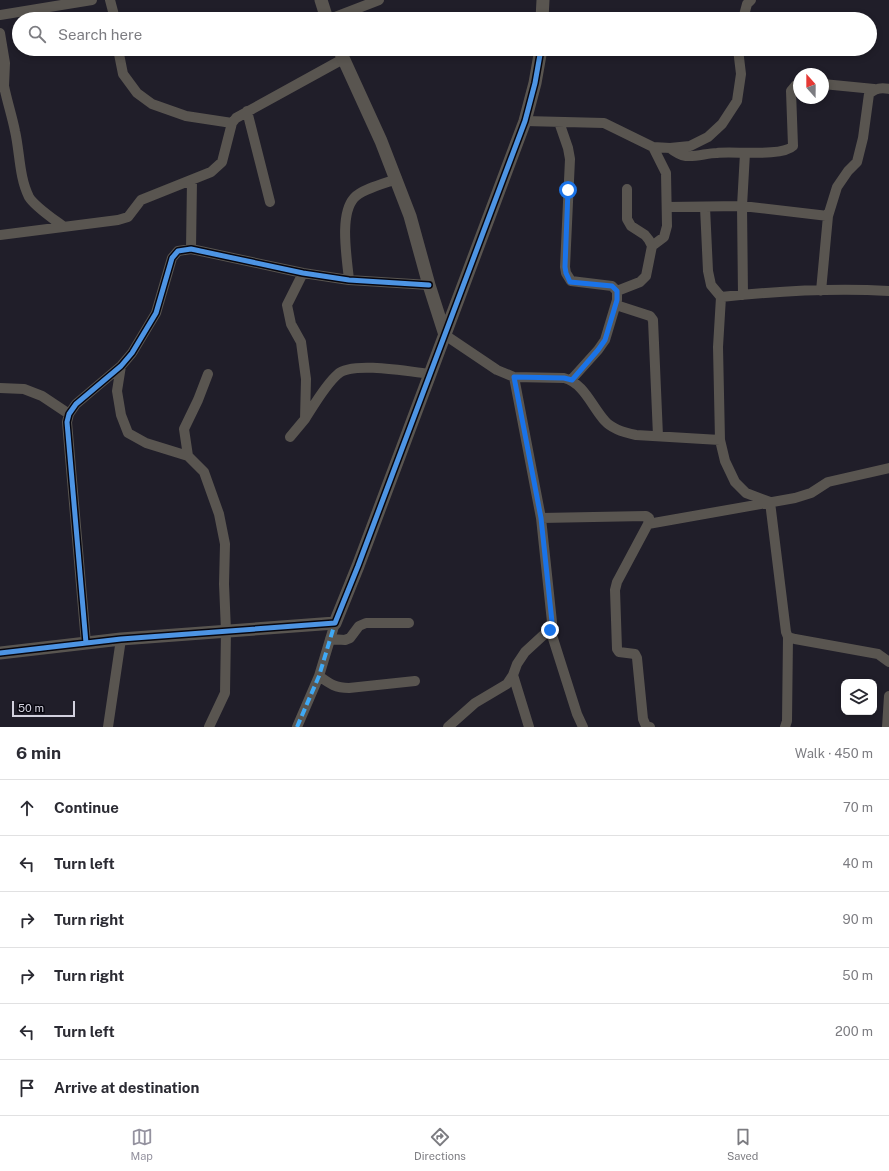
<!DOCTYPE html>
<meta charset="utf-8">
<style>
body{margin:0;font-family:"Public Sans",sans-serif;background:#f2f2f3;color:#2b2b33}
.controls{position:absolute;right:12px;bottom:12px;display:grid;overflow:hidden;border-radius:8px;box-shadow:0 2px 6px #0003}
.controls button{width:36px;height:36px;display:grid;place-items:center;padding:0;border:0;border-bottom:1px solid #e1e1e2;background:#fff;color:#2b2b33;font:20px sans-serif}
.compass{position:absolute;left:793px;top:68px;width:36px;height:36px;border-radius:50%;background:#fff;box-shadow:0 2px 6px #0003;rotate:339deg}
.scale{position:absolute;left:12px;bottom:10px;width:63px;box-sizing:border-box;padding-left:4px;border:2px solid #d2d1de;border-top:0;font-size:11px;line-height:14px;white-space:nowrap;color:#d2d1de;-webkit-text-stroke:3px #07060e;paint-order:stroke}
.stop{position:absolute;width:12px;height:12px;margin:-9px;border:3px solid #1a73e8;border-radius:50%;background:#fff}
.stop.end{background:#1a73e8;border-color:#fff;box-shadow:0 1px 4px #0008}
.list{margin:0;padding:0;list-style:none}
h2{display:flex;justify-content:space-between;align-items:center;height:52px;margin:0;padding:0 16px;font-size:17px}
h2 small{font-size:13px;font-weight:400;color:#7c7c81}
.list li{display:grid;grid-template-columns:26px 1fr auto;gap:12px;align-items:center;box-sizing:border-box;height:56px;padding:0 16px;border-top:1px solid #e1e1e2}
.list b{display:block;font-size:15px;white-space:nowrap}
.list em{font-size:13px;font-style:normal;color:#7c7c81}
.icon{flex:none;width:22px;height:22px;fill:none;stroke:currentColor;stroke-width:2;stroke-linecap:round;stroke-linejoin:round}
.map{position:relative;flex:none;width:889px;height:727px;overflow:hidden}
.search{position:absolute;background:#fff;box-shadow:0 2px 6px #0003;left:12px;right:12px;top:12px;height:44px;display:flex;align-items:center;gap:10px;box-sizing:border-box;padding:0 14px;border-radius:22px;color:#7c7c81;font-size:15px}
.sheet{height:388px;background:#fff}
nav{display:flex;justify-content:space-around;align-items:center;box-sizing:border-box;height:56px;border-top:1px solid #e1e1e2;background:#fff;font-size:11px;color:#7c7c81}
nav a{display:grid;justify-items:center;gap:2px}
nav .on{color:#94929f}
.map>svg:first-child{display:block}
.lines{fill:none;stroke-linecap:round;stroke-linejoin:round}
.minor{stroke:#595550;stroke-width:10}
.tertiary{stroke:#595550;stroke-width:13}
.quiet{stroke:#3fa9f5;stroke-width:4;stroke-dasharray:8 4;stroke-linecap:butt}
.cycleway-casing{stroke:#07060e;stroke-width:8}
.cycleway{stroke:#4d94e3;stroke-width:5}
.route{stroke:#1a73e8;stroke-width:5}
</style>
<div class="map">
<svg width="889" height="727" viewBox="0 0 889 727">
<rect width="100%" height="100%" fill="#201e29"/>
<g class="lines">
<path class="minor" d="M110 0 115 19
M0 15 92 0
M330 19 379 0
M743 19 747 4 751 0
M0 33 5 63 4 86
M118 49 123 74 137 93 152 104 186 116 232 123
M823 84 874 89
M0 87 4 86C7 101 12 116 15 131 20 153 19 177 29 197 35 207 55 220 64 227
M247 111 270 202
M525 121 604 123 653 147 670 148 690 146 708 137 722 124 737 101 741 74 738 49
M559 122 568 148 570 159 565 267 566 273 571 281 612 286 617 291V300L605 340 598 350 571 380
M670 148C675 152 680 155 686 156 697 157 707 153 717 153 733 151 782 157 793 146L791 91 796 85H799
M667 207 742 206 828 216
M705 207 708 271 711 285 721 297 718 347 720 440 725 461 735 482 746 493 770 502 786 632 788 637 795 639 878 654 889 662
M0 235 118 220 128 217 141 200 211 172 222 162 232 123 236 118 343 59
M652 246 664 237 667 226 666 173 653 147
M191 249 192 180
M349 280C347 258 339 215 354 198 362 189 386 183 397 179
M617 291 640 282 646 276 652 246 649 240 645 235 631 226 627 219V189
M821 291 828 216 837 187 848 171 857 162 863 138 869 94C875 88 881 87 889 89
M743 295 742 206 745 153
M721 297C777 291 833 288 889 291
M616 305 650 316 653 320 658 436
M445 335 497 370 514 377 564 378C584 383 592 407 605 421 612 429 626 433 636 435L720 440
M121 366 117 391 121 415 128 433 146 443 188 456
M208 374 198 400 184 429 188 456 204 472 219 514 225 544 224 584 226 631 225 693 209 727
M514 377 541 518 552 622 550 629 577 714 583 727
M0 388 24 389 42 396 69 414
M305 419C314 405 326 384 338 374 352 361 411 372 430 374
M290 437 305 419 306 379 301 342 291 324 287 305 303 273
M541 518 646 516 649 518 648 524 617 582 615 590 617 649 619 652 635 654 637 658 643 719 646 726 650 727
M648 524 795 498 811 493 828 482 889 468
M330 639 345 640 350 638 359 626 366 623H409
M86 643 67 422 69 414 76 404 121 366 132 353 156 313 172 258 178 251 191 249 303 273 349 280 429 285
M513 675 529 727
M319 676C330 684 335 688 349 688L415 681
M108 727 121 639
M297 727 319 676 335 623
M448 727 475 703 507 684 513 675 517 664 525 652 550 629
M785 727 787 721 788 637
M887 727 889 696"/>
<path class="tertiary" d="M321 0 327 19
M542 19 543 0
M339 49 381 141 410 216 429 285 445 335
M0 653 121 639 335 623 358 566 525 121 535 83 541 49"/>
<path class="quiet" d="M297 727 319 676 335 623"/>
<g class="cycleway-casing">
<path id="cycleway" d="M86 643 67 422 69 414 76 404 121 366 132 353 156 313 172 258 178 251 191 249 303 273 349 280 429 285
M0 653 121 639 335 623 358 566 525 121 535 83 541 49"/>
</g>
<use href="#cycleway" class="cycleway"/>
</g>
<g class="lines">
<path class="route" d="M550 630 552 622 541 518 514 377 564 378 572 380 598 350 605 340 617 300V291L612 286 570 282 566 273 565 267 568 190"/>
</g>
</svg>
<div class="controls">
<button><svg class="icon" aria-label="layers" viewBox="0 0 24 24"><path d="M12 4l9 5-9 5-9-5zM3 14l9 5 9-5"/></svg></button>
</div>
<svg class="compass" viewBox="-18 -18 36 36"><path d="M0-13l5 13h-10z" fill="#e53935"/><path d="M0 13l5-13h-10z" fill="#7c7c81"/></svg>
<div class="scale">50 m</div>
<div class="stop" style="left:568px;top:190px"></div>
<div class="stop end" style="left:550px;top:630px"></div>
<div class="search"><svg class="icon" aria-label="search" viewBox="0 0 24 24"><circle cx="10" cy="10" r="6"/><path d="M15 15l6 6"/></svg>Search here</div>
</div>
<section class="sheet">
<h2>6 min<small>Walk · 450 m</small></h2>
<ul class="list">
<li><svg class="icon" aria-label="ahead" viewBox="0 0 24 24"><path d="M12 20V5M6 11l6-6 6 6"/></svg><div><b>Continue</b></div><em>70 m</em></li>
<li><svg class="icon" aria-label="left" viewBox="0 0 24 24"><path d="M17 20v-9H6M10 6l-5 5 5 5"/></svg><div><b>Turn left</b></div><em>40 m</em></li>
<li><svg class="icon" aria-label="right" viewBox="0 0 24 24"><path d="M7 20v-9h11M14 6l5 5-5 5"/></svg><div><b>Turn right</b></div><em>90 m</em></li>
<li><svg class="icon" aria-label="right" viewBox="0 0 24 24"><path d="M7 20v-9h11M14 6l5 5-5 5"/></svg><div><b>Turn right</b></div><em>50 m</em></li>
<li><svg class="icon" aria-label="left" viewBox="0 0 24 24"><path d="M17 20v-9H6M10 6l-5 5 5 5"/></svg><div><b>Turn left</b></div><em>200 m</em></li>
<li><svg class="icon" aria-label="arrive" viewBox="0 0 24 24"><path d="M6 21V4h12l-3 4 3 4H6"/></svg><div><b>Arrive at destination</b></div></li>
</ul>
</section>
<nav>
<a class="on"><svg class="icon" aria-label="map" viewBox="0 0 24 24"><path d="M3 6l6-2 6 2 6-2v14l-6 2-6-2-6 2zM9 4v14M15 6v14"/></svg>Map</a>
<a><svg class="icon" aria-label="directions" viewBox="0 0 24 24"><path d="M12 3l9 9-9 9-9-9zM9 14v-3h6M13 9l2 2-2 2"/></svg>Directions</a>
<a><svg class="icon" aria-label="saved" viewBox="0 0 24 24"><path d="M7 4h10v16l-5-4-5 4z"/></svg>Saved</a>
</nav>
